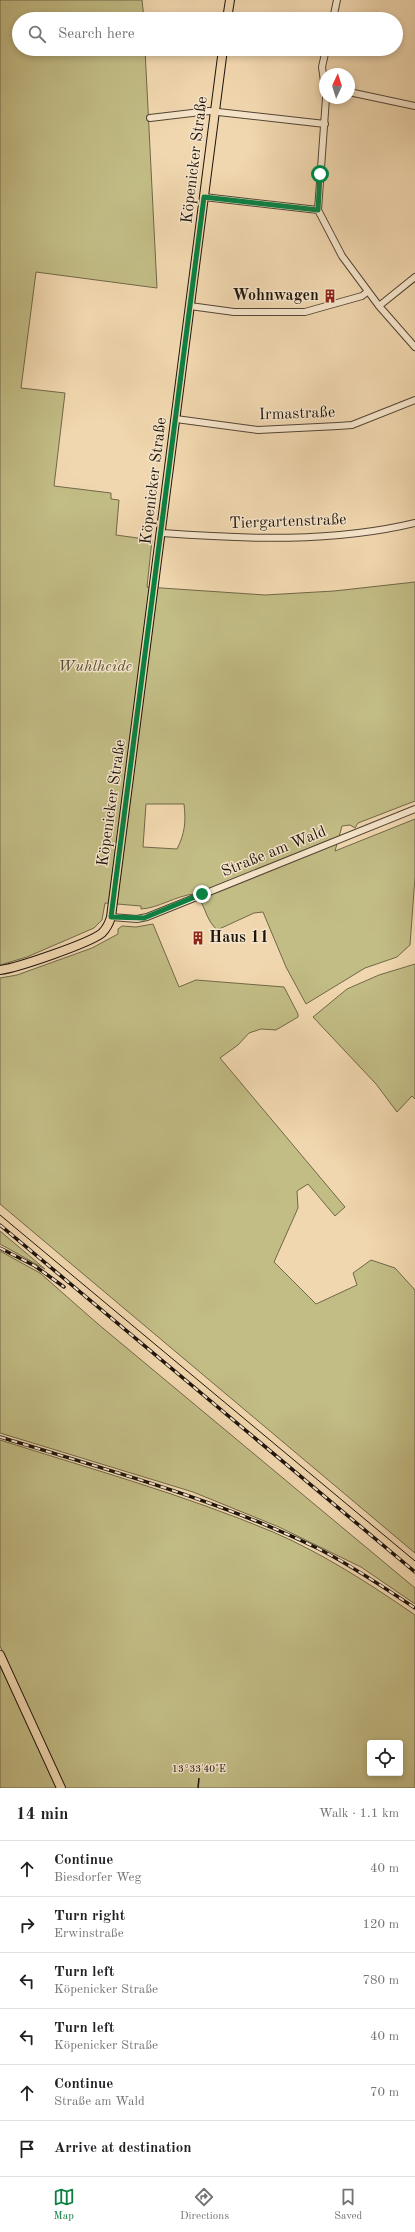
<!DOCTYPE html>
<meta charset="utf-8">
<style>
body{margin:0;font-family:"Old Standard TT",serif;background:#f2f2f2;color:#202124}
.controls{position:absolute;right:12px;bottom:12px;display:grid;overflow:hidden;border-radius:4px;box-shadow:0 2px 6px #0003}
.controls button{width:36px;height:36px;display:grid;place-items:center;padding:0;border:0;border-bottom:1px solid #e0e0e0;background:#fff;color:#202124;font:20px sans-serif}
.compass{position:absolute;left:319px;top:68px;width:36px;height:36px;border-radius:50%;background:#fff;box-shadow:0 2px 6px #0003;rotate:4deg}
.stop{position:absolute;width:12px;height:12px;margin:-9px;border:3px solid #0b8043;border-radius:50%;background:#fff}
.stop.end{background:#0b8043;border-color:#fff;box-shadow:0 1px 4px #0008}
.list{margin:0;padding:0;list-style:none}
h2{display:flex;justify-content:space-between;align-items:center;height:52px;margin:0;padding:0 16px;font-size:17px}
h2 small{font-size:13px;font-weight:400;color:#757577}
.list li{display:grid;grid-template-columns:26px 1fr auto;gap:12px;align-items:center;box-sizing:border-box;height:56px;padding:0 16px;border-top:1px solid #e0e0e0}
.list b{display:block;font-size:15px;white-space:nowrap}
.list p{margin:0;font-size:13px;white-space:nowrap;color:#757577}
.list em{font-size:13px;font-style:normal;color:#757577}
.icon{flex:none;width:22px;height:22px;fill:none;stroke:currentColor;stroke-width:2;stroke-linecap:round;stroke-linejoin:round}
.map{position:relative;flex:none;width:415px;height:1788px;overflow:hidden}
.search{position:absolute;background:#fff;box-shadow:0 2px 6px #0003;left:12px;right:12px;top:12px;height:44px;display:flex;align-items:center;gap:10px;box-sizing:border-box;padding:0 14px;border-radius:22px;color:#757577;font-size:15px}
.sheet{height:388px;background:#fff}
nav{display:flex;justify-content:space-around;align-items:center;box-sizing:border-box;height:56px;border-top:1px solid #e0e0e0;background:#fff;font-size:11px;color:#757577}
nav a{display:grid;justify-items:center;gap:2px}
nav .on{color:#0b8043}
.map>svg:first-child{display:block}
.green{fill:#c2bc85;stroke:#706848;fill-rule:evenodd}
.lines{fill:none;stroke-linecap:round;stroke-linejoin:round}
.minor-casing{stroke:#524535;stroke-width:8}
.major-casing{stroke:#1d140c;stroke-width:10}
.minor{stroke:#f6e5cb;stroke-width:6}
.major{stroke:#f1d7af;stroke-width:8}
.tram{stroke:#1d140c;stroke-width:1}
.rail-casing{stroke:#1d140c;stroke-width:3.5}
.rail{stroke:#f6e5cb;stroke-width:2;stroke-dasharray:6;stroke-linecap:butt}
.route{stroke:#0b8043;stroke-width:5}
.ticks{fill:none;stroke:#1d140c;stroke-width:1.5}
.labels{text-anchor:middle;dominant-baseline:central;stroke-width:3;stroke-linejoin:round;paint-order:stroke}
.street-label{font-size:16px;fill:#1d140c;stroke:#f6e5cb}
.poi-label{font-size:16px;font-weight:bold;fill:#1d140c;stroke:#f6e5cb;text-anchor:end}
.park-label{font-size:16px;font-style:italic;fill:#574f36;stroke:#f6e5cb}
.ticks-label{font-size:10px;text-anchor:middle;fill:#1d140c;stroke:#f6e5cb;stroke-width:3;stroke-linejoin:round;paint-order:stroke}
</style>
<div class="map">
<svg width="415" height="1788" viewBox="0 0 415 1788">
<rect width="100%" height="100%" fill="#f1d7af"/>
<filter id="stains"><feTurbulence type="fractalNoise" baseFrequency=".005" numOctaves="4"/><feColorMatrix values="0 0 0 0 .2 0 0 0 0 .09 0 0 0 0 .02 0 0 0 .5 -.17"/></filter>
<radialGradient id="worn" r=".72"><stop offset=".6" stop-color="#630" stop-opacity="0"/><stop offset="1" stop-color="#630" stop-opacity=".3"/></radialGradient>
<path class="green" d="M0 0H142L144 19H19V49H145L157 288 36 272 21 388 65 393 54 486 111 493V499L119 500 116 535 152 540 147 587 265 595 334 591 415 582V801L358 823 355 828 350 825 342 826 335 851 415 819V877L410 945 397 957 365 968 306 1004 286 967 263 912 254 913 217 930C203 916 207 905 194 894 175 896 159 908 141 909V906L105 903 102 920 94 928 27 957 0 965ZM146 804H184C186 822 185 833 177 849L143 847Z
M153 924 179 987 196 980 284 987 298 1014V1017L276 1030 261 1029 249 1033 238 1045 220 1058 345 1207 335 1216 308 1184 297 1191 298 1208 274 1262 316 1304 357 1285 353 1273 371 1260 395 1268 415 1290V1553L0 1204V978L17 975 92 948 118 934V929L122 926 136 927Z
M415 964V1099L412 1096 397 1112 376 1084 313 1017 347 989 379 975Z
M0 1231 45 1269 0 1244Z
M0 1251 40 1273 98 1324 415 1588V1604L361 1567 279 1527 193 1492 0 1433Z
M0 1440C91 1469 185 1495 273 1532 324 1554 370 1584 415 1615V1788H65L0 1646ZM370 1743H400V1773H370Z
M0 1661 58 1788H0Z"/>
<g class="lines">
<g class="minor-casing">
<path id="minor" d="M333 19 337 0
M325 89 322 67 326 49
M349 92 415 106
M326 98 318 210 342 256 379 306 415 347
M150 118 209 111 325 124
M204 197 318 210
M190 306 234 312H305L362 296 367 292
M379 306 415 277
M176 419 258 430 338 426 352 425 415 400
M162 533C245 539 333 543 415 523
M111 917 137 919 147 917 415 809"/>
</g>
<g class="major-casing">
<path id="major" d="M227 19 230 0
M0 970C17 968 90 943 102 933 107 928 109 924 111 917L223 49
M0 1655 61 1788"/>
</g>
<use href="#minor" class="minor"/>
<use href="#major" class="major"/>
<path class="tram" d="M0 1215 415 1561"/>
<g class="rail-casing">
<path id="rail" d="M0 1225 415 1572
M0 1248 35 1266 64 1287
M0 1437C107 1470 216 1499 317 1548 351 1565 383 1587 415 1608"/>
</g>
<use href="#rail" class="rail"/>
</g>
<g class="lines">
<path class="route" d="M202 894 144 918 111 917 204 197 318 210 320 174"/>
</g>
<path class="ticks" d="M198 1788 199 1778"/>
<defs>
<g id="building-bare" transform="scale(1.08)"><path d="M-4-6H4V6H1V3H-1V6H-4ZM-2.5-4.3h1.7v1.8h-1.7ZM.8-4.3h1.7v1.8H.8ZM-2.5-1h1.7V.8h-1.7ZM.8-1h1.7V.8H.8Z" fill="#8f2418" stroke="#f6e5cb" stroke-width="2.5" paint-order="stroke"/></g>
</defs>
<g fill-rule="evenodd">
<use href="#building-bare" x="330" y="296"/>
<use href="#building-bare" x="198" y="938"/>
</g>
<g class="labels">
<g class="street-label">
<text transform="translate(195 160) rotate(-83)">Köpenicker Straße</text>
<text transform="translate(297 414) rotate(-2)">Irmastraße</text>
<text transform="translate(154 481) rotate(-83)">Köpenicker Straße</text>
<text transform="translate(288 522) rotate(-2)">Tiergartenstraße</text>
<text transform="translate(112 803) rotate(-82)">Köpenicker Straße</text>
<text transform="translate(274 852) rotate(-22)">Straße am Wald</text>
</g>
<g class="poi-label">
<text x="319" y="296">Wohnwagen</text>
<text x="209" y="938" text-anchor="start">Haus 11</text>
</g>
<g class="park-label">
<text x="95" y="667">Wuhlheide</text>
</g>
</g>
<g class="ticks-label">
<text x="199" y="1772">13°33'40"E</text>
</g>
<rect width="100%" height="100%" filter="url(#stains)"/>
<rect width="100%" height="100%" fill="url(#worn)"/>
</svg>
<div class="controls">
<button><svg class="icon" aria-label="locate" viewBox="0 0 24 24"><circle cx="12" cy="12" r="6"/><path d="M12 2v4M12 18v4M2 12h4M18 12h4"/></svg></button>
</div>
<svg class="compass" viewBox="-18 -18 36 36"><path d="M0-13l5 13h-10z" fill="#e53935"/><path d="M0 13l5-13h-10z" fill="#757577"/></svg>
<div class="stop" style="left:320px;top:174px"></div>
<div class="stop end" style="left:202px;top:894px"></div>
<div class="search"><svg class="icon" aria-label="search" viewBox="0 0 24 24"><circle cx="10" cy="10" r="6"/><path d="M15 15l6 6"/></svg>Search here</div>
</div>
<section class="sheet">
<h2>14 min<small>Walk · 1.1 km</small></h2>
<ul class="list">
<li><svg class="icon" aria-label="ahead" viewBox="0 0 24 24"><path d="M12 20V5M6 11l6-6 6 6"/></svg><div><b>Continue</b><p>Biesdorfer Weg</p></div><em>40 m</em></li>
<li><svg class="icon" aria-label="right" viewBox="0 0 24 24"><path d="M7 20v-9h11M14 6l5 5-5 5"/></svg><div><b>Turn right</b><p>Erwinstraße</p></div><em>120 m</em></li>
<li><svg class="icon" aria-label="left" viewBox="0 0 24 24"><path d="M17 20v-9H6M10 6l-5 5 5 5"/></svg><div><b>Turn left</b><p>Köpenicker Straße</p></div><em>780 m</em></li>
<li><svg class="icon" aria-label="left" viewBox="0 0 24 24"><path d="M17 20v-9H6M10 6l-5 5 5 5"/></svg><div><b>Turn left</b><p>Köpenicker Straße</p></div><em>40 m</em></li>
<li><svg class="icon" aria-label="ahead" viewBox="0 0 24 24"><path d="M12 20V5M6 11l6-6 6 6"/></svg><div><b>Continue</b><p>Straße am Wald</p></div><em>70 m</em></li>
<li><svg class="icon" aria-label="arrive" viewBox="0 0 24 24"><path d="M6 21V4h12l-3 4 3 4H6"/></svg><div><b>Arrive at destination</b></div></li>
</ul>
</section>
<nav>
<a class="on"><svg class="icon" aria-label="map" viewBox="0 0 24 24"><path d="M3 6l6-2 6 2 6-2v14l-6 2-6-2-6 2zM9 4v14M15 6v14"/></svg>Map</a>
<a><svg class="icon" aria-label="directions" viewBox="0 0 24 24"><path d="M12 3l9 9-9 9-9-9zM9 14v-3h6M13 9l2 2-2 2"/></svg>Directions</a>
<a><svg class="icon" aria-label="saved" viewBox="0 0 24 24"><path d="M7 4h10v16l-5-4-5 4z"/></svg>Saved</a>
</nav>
